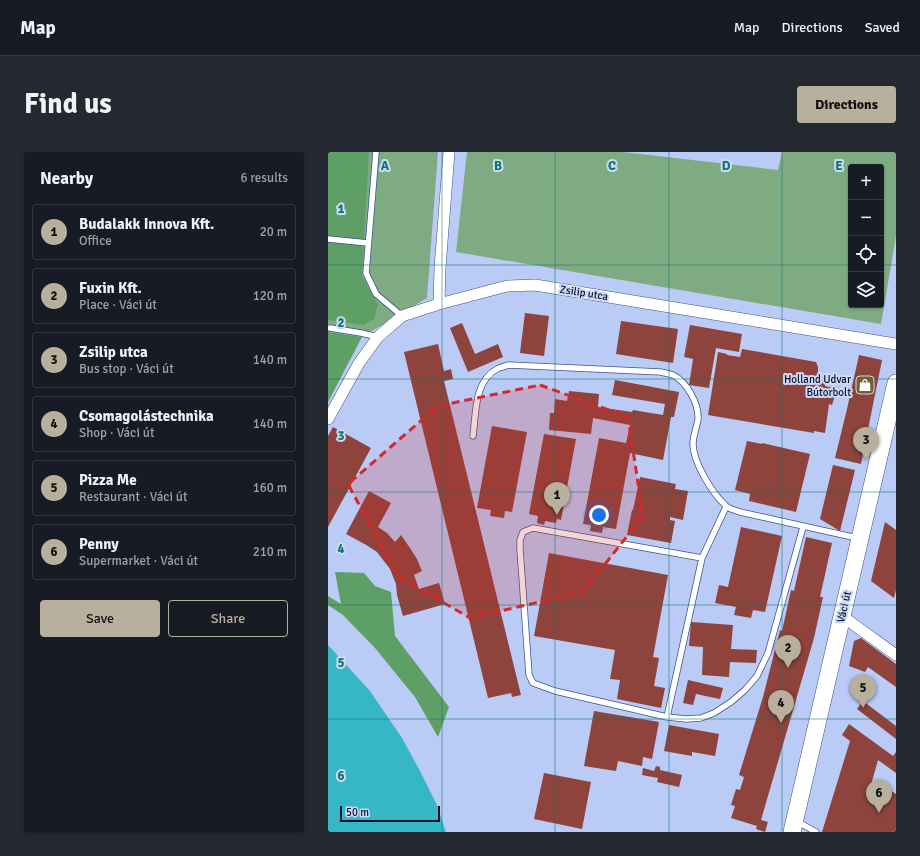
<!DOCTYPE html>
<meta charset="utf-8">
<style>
body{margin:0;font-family:Signika,sans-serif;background:#242831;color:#f1f3f6}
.controls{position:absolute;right:12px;top:12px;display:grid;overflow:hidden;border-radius:4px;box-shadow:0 1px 3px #0004}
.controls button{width:36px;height:36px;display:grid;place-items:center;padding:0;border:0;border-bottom:1px solid #363941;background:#171b24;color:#f1f3f6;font:20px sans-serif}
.scale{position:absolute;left:12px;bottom:10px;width:100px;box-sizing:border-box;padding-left:4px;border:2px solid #0b132c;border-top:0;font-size:11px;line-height:14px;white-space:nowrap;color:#0b132c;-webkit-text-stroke:3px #ccd9f5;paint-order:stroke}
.you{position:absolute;left:271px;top:363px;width:14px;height:14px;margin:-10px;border:3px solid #fff;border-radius:50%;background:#1a73e8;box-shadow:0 0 0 6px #1a73e833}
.badge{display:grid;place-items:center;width:26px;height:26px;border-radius:50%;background:#b8b09c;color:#111;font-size:13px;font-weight:700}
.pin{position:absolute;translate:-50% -33px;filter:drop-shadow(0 1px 2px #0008)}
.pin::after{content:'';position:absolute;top:21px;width:14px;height:12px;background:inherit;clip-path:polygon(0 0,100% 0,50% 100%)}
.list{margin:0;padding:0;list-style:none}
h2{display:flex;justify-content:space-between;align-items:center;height:52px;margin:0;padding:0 16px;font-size:17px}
h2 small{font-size:13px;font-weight:400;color:#9ea1a6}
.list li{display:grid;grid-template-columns:26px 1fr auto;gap:12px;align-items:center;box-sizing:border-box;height:56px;margin:0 8px 8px;padding:0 8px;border:1px solid #363941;border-radius:4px}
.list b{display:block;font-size:15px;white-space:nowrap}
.list p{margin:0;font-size:13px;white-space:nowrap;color:#9ea1a6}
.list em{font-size:13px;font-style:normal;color:#9ea1a6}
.actions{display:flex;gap:8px;padding:12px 16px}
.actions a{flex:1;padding:9px 0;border:1px solid #b8b09c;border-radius:4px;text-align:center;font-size:14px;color:#b8b09c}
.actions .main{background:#b8b09c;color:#111}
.icon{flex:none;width:22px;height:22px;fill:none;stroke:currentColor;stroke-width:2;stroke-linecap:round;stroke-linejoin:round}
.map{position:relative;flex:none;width:568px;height:680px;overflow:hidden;border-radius:4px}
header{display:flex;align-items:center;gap:24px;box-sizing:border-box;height:56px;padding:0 20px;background:#171b24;border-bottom:1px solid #363941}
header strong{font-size:19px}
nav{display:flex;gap:22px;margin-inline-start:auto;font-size:14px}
.intro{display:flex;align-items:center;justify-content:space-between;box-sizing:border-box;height:96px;padding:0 24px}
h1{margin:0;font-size:28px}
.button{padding:10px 18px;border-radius:4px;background:#b8b09c;color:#111;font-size:14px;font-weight:700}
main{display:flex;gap:24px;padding:0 24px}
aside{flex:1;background:#171b24;border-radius:4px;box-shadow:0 1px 3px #0004}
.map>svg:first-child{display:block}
.green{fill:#7fab83;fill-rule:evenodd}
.forest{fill:#5d9f65}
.water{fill:#36b7c6}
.building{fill:#8e433c}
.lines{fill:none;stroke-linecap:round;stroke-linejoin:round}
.service-casing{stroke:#3d5390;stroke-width:7}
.minor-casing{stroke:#3d5390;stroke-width:12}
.primary-casing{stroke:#3d5390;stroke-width:18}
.service{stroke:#fff;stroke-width:5.5}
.minor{stroke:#fff;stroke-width:11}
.primary{stroke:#fff;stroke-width:17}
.marked{fill:#d62828;fill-opacity:0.2;stroke:#d62828;stroke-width:3;stroke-dasharray:8 5;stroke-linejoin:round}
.grid{fill:none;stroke:#0f766e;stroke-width:1;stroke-opacity:0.55}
.labels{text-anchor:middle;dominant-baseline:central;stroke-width:4;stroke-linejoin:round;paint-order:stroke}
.street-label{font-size:11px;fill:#0b132c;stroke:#ccd9f5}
.poi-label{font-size:11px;fill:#0b132c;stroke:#ccd9f5;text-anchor:end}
.grid-label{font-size:13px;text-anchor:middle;font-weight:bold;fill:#0f766e;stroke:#ccd9f5;stroke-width:4;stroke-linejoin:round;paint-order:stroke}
</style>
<header>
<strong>Map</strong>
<nav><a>Map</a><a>Directions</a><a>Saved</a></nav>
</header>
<div class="intro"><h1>Find us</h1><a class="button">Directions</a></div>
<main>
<aside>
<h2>Nearby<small>6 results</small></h2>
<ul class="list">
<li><span class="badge">1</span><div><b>Budalakk Innova Kft.</b><p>Office</p></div><em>20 m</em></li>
<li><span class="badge">2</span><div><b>Fuxin Kft.</b><p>Place · Váci út</p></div><em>120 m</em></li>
<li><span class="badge">3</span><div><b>Zsilip utca</b><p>Bus stop · Váci út</p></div><em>140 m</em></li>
<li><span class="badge">4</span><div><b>Csomagolástechnika</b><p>Shop · Váci út</p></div><em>140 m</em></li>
<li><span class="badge">5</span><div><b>Pizza Me</b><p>Restaurant · Váci út</p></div><em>160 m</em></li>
<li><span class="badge">6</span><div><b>Penny</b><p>Supermarket · Váci út</p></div><em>210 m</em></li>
</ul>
<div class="actions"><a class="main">Save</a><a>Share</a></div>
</aside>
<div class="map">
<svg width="568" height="680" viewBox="0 0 568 680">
<rect width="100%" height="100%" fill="#bacbf6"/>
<path class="green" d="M0 0H110L99 146 34 185 0 180Z
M139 0H295L450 18 454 0H568V84L553 172 128 100ZM523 15H553V153H523Z"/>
<path class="forest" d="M0 0H41L34 124 50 153 46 167 36 173 0 168Z
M0 180 34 185 0 250Z
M7 420 36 421 47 434 63 440 67 484 121 555 110 585 87 545 47 496 15 463 0 453V444L13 452Z"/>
<path class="water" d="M0 493 42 539 74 586 92 619 109 653 118 680H0Z"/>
<path class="building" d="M197 161 221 164 216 204 192 201Z
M293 169 350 177 345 211 288 202Z
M134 171 147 202 170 192 175 205 140 220 122 176Z
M362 173 414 182 411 200 388 196 381 236 361 233 365 207 356 205Z
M110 192 116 219 123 217 125 227 116 229 193 543 184 545 183 541 160 546 76 200Z
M414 197 488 210 490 215V223L498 225 497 234 509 237 504 253 501 252 497 281 486 279V281L380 263 390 200 399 202V203L412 205Z
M531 203 554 208 533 312 507 306 519 257Z
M287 228 351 240 346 265H343L335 308 302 301 288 377 275 375 274 381 262 379 263 373 255 372 271 286 298 291 302 273 265 266 263 282 221 278 222 261H226L227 247 239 249 241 239 271 242 270 255 304 260 305 258 335 263 337 252 284 243Z
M164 274 199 280 184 360 177 359 176 366 162 364 163 358 149 356Z
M5 275 43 296 0 375V284Z
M216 282 248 287 233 368 229 367 228 371 217 369 216 373 209 371 210 364 201 362Z
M419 289 434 292V291L482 302 468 360 421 349 422 342 407 338Z
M505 313 527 318 512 379 492 367Z
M312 325 348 332 347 337 360 339 355 368 342 365V368L347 369 343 391 299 383 304 358H305Z
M41 339 63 351 50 375 59 381 67 390 73 383 82 396 89 407 94 419 86 423 91 437 111 431 117 452 75 464 69 443 68 432 62 417 49 400 40 394 18 382Z
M557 370 568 378V438L566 446 543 429Z
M413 375 454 384 437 460 425 458 423 466 406 463 408 455 387 451 391 433 400 435Z
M478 385 504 391 492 445H495L486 486 433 668 440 670 437 680 428 677 429 674 403 666 407 654 403 653 408 637 412 638 416 625 411 623 435 545 452 478 454 479 463 438 466 439Z
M221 401 340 423 325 505 331 506 326 534 337 536 333 556 289 547 292 528 282 527 287 498 206 484Z
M363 470 405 473 403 497 429 498 428 511 402 510 401 525 374 523 375 495 361 494Z
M533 486 568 512V535L540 515 537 520 521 514 526 489Z
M360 528 395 536 392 547 368 542 365 553 355 551Z
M535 549 568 574V587L529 557Z
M266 559 331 570 324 607 315 605 314 614 290 609 288 619 256 614Z
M521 572 565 604 568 600V621L550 608 541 640 549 630 568 642V680H494L522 589 514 583Z
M341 573 391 582 387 604 364 600V604L336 599Z
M328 614 332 615V618L354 623 351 635 329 630 330 626 314 623 315 616 326 619Z
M216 621 263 630 254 677 206 667Z"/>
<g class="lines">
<g class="service-casing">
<path id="service" d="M48 0 38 121 48 142 74 164
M0 87 40 91
M2 176 33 181 50 185
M145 284C148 262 146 229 169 217 173 215 177 214 181 213L333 220C337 221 342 222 345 223 359 230 371 252 370 267 369 275 365 283 365 292 365 310 384 341 398 354 401 357 407 358 412 360L529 386
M374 406 205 376 195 380 192 388V397L201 523 205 531 227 539 339 565 358 567 373 566 386 561 403 550 417 538 429 524 440 501 475 375
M339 565 374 406 398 355
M468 669 488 680"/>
</g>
<g class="minor-casing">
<path id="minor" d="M111 152 112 116 121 0
M0 267 31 211 50 185 74 164 111 152 179 134 207 133 568 192
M514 464 568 503"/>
</g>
<g class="primary-casing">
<path id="primary" d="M464 680 568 231"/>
</g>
<use href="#service" class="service"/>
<use href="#minor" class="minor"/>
<use href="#primary" class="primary"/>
</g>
<path class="marked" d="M212 233 300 265 315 364 255 440 142 466 69 424 20 332 110 254Z"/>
<path class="grid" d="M114 0V680M227 0V680M341 0V680M454 0V680M0 113H523M553 113H568M0 227H568M0 340H568M0 453H568M0 567H568"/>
<defs>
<g id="shop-square" transform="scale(1)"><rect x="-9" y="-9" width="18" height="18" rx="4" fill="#735f2e" stroke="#ccd9f5"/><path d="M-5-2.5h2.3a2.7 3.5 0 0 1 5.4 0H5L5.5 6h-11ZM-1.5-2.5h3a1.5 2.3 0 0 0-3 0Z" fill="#fff"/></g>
</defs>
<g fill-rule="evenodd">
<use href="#shop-square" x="537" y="233"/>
</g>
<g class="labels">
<g class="street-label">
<text transform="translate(256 141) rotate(9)">Zsilip utca</text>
<text transform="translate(516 455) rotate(-77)">Váci út</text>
</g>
<g class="poi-label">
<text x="523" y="227">Holland Udvar<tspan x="523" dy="13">Bútorbolt</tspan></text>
</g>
</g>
<g class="grid-label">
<text x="57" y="18">A</text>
<text x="170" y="18">B</text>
<text x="284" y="18">C</text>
<text x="398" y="18">D</text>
<text x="511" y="18">E</text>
<text x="13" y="61">1</text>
<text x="13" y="175">2</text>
<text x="13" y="288">3</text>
<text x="13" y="401">4</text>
<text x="13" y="515">5</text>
<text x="13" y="628">6</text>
</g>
</svg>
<div class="controls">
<button>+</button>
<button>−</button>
<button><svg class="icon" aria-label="locate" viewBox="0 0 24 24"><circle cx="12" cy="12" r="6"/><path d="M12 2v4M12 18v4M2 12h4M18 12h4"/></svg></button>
<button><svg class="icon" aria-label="layers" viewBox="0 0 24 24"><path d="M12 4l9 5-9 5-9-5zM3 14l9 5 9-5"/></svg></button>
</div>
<div class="scale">50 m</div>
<div class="you"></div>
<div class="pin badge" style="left:229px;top:363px">1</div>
<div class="pin badge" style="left:460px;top:516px">2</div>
<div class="pin badge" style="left:538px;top:308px">3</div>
<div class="pin badge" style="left:453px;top:571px">4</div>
<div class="pin badge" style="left:535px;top:556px">5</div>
<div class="pin badge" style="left:551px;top:661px">6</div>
</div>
</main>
